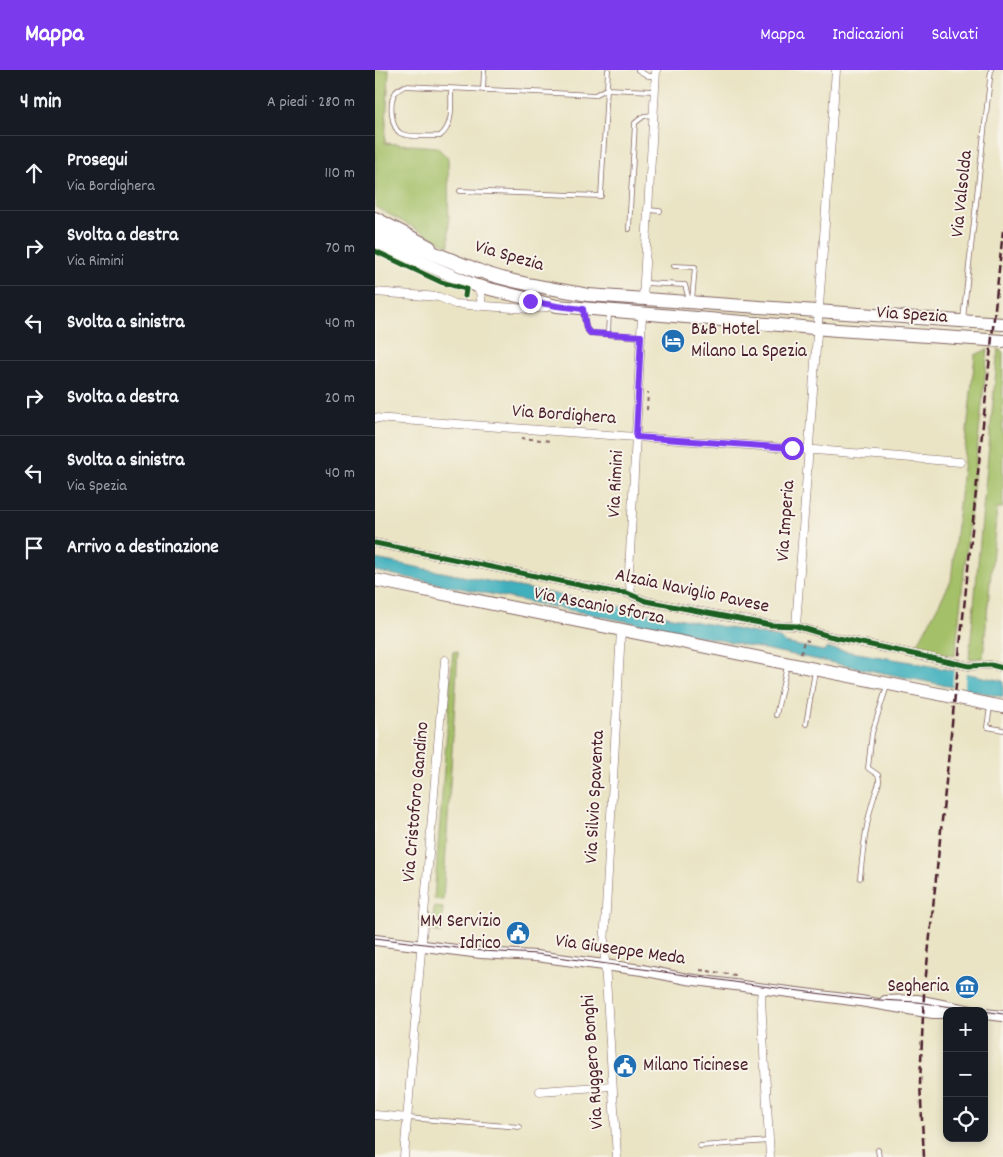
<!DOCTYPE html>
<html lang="it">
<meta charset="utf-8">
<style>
body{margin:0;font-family:Dekko,sans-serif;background:#20242c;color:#f1f3f6}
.controls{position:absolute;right:15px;bottom:15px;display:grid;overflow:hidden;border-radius:10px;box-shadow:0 2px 8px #0003}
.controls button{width:45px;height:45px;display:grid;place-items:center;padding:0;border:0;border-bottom:1px solid #363941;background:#171b24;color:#f1f3f6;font:25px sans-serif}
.stop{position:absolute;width:15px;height:15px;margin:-11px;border:4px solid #7c3aed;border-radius:50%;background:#fff}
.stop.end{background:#7c3aed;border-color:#fff;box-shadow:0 1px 5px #0008}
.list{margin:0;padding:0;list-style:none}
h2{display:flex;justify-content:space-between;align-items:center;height:65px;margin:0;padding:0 20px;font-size:21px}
h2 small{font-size:16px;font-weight:400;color:#9ea1a6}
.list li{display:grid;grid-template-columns:32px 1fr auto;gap:15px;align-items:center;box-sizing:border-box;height:75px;padding:0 20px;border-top:1px solid #363941}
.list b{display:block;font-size:19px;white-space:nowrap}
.list p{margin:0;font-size:16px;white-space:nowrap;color:#9ea1a6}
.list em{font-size:16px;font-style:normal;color:#9ea1a6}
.icon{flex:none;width:28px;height:28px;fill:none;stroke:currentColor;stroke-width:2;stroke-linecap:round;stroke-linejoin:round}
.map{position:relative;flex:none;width:628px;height:1087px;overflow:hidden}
header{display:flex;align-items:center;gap:30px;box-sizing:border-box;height:70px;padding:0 25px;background:#7c3aed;color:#fff}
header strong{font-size:24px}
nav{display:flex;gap:28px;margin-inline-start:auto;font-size:18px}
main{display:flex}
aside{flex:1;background:#171b24}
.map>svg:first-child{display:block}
.green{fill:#a4c067;stroke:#777049}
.water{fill:#41b0bd;stroke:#466874}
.pier{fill:#eae4c5}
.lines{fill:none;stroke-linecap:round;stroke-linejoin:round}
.service-casing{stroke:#826461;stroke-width:5.5}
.minor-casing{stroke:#826461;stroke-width:9}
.tertiary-casing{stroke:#826461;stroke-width:12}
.primary-casing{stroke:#826461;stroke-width:14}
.motorway-casing{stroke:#826461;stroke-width:16}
.path{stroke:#826461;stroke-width:2;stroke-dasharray:4 4;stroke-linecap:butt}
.service{stroke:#fff;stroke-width:4}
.minor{stroke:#fff;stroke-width:8}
.tertiary{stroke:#fff;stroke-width:10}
.primary{stroke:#fff;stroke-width:12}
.motorway{stroke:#fff;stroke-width:14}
.tram{stroke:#4a1f2b;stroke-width:1}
.rail{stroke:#4a1f2b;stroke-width:2.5;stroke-dasharray:8 4;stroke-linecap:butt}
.cycleway-casing{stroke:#f7f3e8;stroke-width:8}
.cycleway{stroke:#1b5e20;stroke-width:5}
.route{stroke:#7c3aed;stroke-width:6}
.labels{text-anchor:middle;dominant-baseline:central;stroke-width:4;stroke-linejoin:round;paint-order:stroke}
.street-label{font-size:19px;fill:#4a1f2b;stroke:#f7f3e8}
.poi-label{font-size:19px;fill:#4a1f2b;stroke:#f7f3e8;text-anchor:start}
</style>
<header>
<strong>Mappa</strong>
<nav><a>Mappa</a><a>Indicazioni</a><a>Salvati</a></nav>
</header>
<main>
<aside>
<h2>4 min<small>A piedi · 280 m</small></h2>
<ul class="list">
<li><svg class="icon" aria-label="ahead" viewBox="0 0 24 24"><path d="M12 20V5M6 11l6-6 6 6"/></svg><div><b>Prosegui</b><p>Via Bordighera</p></div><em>110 m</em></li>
<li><svg class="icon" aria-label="right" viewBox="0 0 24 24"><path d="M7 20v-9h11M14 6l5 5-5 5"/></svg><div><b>Svolta a destra</b><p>Via Rimini</p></div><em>70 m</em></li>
<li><svg class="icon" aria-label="left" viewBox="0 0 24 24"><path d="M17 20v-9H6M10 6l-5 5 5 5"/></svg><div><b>Svolta a sinistra</b></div><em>40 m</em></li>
<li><svg class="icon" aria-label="right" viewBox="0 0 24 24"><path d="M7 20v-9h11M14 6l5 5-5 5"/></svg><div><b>Svolta a destra</b></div><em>20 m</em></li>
<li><svg class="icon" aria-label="left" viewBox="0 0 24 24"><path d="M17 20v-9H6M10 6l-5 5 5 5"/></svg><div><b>Svolta a sinistra</b><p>Via Spezia</p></div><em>40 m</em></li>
<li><svg class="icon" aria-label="arrive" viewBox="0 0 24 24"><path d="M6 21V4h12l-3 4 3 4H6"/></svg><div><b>Arrivo a destinazione</b></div></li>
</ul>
</aside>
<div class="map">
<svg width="628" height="1087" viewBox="0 0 628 1087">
<rect width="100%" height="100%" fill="#f7f3e8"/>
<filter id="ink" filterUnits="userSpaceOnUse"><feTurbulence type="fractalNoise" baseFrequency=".02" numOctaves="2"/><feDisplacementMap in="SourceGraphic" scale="10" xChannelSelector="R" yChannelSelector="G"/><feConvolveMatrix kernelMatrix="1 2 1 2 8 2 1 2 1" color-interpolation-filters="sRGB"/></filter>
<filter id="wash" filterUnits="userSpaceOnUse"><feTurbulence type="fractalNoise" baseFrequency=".0096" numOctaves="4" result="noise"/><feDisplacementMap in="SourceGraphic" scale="20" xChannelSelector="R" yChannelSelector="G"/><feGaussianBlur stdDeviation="1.12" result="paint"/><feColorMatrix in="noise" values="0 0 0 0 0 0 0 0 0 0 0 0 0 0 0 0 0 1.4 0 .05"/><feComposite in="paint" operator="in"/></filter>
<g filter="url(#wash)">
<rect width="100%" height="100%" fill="#eae4c5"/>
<path class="green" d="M0 0H14L10 73 62 77 73 88 74 176 0 137Z
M613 279 580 586 540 579 576 511 600 285Z
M623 279 628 282V438H622L608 588 594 589Z
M78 581 83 582 68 830 59 829Z
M59 837 68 838 66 864 59 862 57 859Z"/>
<path class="water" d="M0 489 405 568 410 573 448 581 452 578 536 592 628 611V627L0 501Z"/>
<path class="pier" d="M579 599 591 601 589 622 577 619Z"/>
</g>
<g filter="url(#ink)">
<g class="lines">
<g class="service-casing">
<path id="service" d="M263 0 273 6H281
M76 19C76 35 79 55 65 66 55 66 33 68 25 63 16 57 14 32 20 23 23 19 26 18 30 16L220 25 231 19 279 21
M108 20 109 0
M85 121 226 126 233 0
M273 140 285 141
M254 159 260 53 269 46 278 45
M299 196 320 197 317 230
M270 213 310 215 314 230
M208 241 211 258 215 263 266 267
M588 249 616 0
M233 264 234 242
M615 637 612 657 628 660
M401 645 412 596
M431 654 440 601
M485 808C488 780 491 751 500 724 502 717 506 713 503 705L493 698 497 663 512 616
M33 1048 145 1057
M325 1076 394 1071
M503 1080 504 1087"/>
</g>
<g class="minor-casing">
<path id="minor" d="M101 217 105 222 107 236
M0 222 64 227 80 234 154 239 172 237
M268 229 281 0
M0 348 453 381 585 392
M0 473 238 522 252 523 271 531 395 555 421 556 454 566 594 596 616 595 628 598
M256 524 254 503 267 245
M421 556 461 0
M387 918 386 930 395 1087
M165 1021 237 1016
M0 1045 33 1048
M29 1087 70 590
M242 1087 229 876 246 560"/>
</g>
<g class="tertiary-casing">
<path id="tertiary" d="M0 870 106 883 161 886 267 900 312 909 485 931 558 943H572
M510 931 542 930 596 941
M609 944 628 946"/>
</g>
<g class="primary-casing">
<path id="primary" d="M0 148 55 177
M0 172 99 215 182 236 462 260 628 271
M93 196C126 212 177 218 213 225L628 254
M0 510 628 637"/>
</g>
<g class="motorway-casing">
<path id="motorway" d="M0 160 102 201"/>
</g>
<path class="path" d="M272 340 273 322
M146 368 177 371
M426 584 429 570 434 571
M325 900 361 905"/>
<use href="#service" class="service"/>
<use href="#minor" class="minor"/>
<use href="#tertiary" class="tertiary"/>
<use href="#primary" class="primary"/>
<use href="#motorway" class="motorway"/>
<path class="tram" d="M0 868 107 881 162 884 387 916 486 929 542 932 605 941
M609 941 628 944"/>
<path class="rail" d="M549 1087 545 1013 549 924 628 161"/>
<g class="cycleway-casing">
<path id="cycleway" d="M0 181 66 212 91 219 90 226
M0 473 238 522 252 523 271 531 395 555 421 556 454 566 594 596 616 595 628 598"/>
</g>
<use href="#cycleway" class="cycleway"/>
</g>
</g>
<g class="lines" filter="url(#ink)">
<path class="route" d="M155 231 182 236 208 239 211 258 215 263 266 266 261 367 417 378"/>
</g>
<defs>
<g id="hotel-disc" transform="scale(1.25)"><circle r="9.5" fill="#1f6fb2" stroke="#f7f3e8"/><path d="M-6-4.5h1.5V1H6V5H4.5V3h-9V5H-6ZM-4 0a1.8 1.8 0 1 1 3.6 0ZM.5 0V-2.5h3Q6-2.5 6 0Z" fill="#fff"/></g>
<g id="civic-disc" transform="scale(1.25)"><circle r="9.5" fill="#1f6fb2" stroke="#f7f3e8"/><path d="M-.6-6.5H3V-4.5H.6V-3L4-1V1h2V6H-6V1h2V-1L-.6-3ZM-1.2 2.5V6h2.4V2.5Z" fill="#fff"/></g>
<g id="museum-disc" transform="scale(1.25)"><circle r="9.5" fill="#1f6fb2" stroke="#f7f3e8"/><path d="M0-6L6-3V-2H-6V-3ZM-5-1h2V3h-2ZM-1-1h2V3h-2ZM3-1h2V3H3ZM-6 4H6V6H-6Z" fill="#fff"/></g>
</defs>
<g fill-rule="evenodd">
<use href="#hotel-disc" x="298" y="271"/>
<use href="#civic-disc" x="143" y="863"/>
<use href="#museum-disc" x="592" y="917"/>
<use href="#civic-disc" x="250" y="996"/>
</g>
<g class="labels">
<g class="street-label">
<text transform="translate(588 124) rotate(-84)">Via Valsolda</text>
<text transform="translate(134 187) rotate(16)">Via Spezia</text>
<text transform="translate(537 246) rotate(4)">Via Spezia</text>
<text transform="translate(189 346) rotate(4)">Via Bordighera</text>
<text transform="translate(242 414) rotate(-87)">Via Rimini</text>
<text transform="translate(412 451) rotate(-86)">Via Imperia</text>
<text transform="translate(317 522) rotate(12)">Alzaia Naviglio Pavese</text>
<text transform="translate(224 537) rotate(11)">Via Ascanio Sforza</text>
<text transform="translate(221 727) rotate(-87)">Via Silvio Spaventa</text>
<text transform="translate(42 732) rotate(-85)">Via Cristoforo Gandino</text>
<text transform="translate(245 881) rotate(8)">Via Giuseppe Meda</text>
<text transform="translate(219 992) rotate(-94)">Via Ruggero Bonghi</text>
</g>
<g class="poi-label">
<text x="316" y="260">B&amp;B Hotel<tspan x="316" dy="22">Milano La Spezia</tspan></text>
<text x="126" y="852" text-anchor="end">MM Servizio<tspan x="126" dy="22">Idrico</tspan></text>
<text x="574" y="917" text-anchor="end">Segheria</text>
<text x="268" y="996">Milano Ticinese</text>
</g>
</g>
</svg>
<div class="controls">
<button>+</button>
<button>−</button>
<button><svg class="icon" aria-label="locate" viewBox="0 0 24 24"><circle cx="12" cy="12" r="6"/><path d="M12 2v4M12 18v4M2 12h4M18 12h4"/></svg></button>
</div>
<div class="stop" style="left:417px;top:378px"></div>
<div class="stop end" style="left:155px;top:231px"></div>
</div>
</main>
